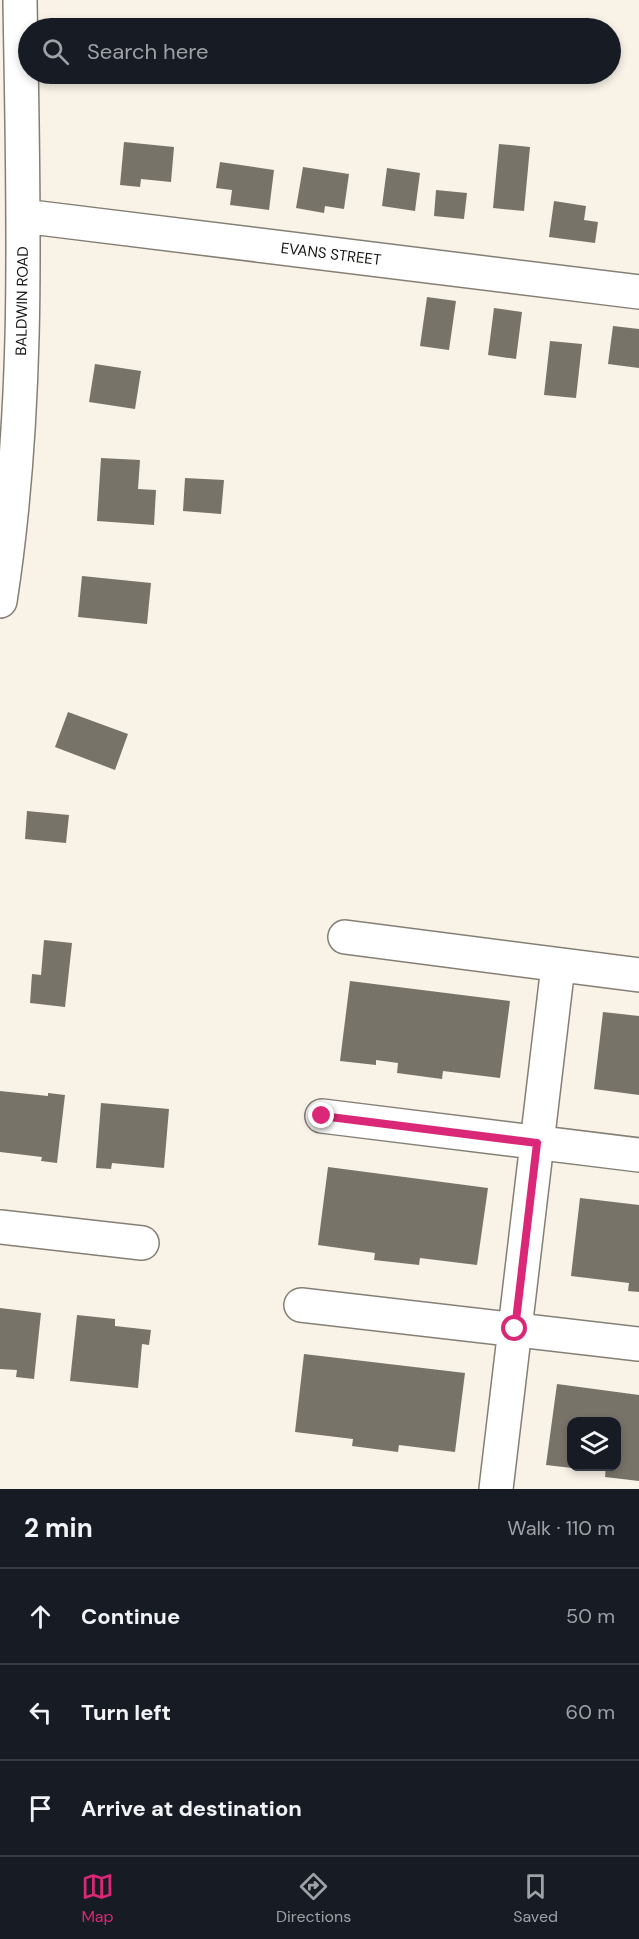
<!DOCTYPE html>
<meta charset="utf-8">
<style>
body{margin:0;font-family:"DM Sans",sans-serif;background:#20242c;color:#f1f3f6}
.controls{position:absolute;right:18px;bottom:18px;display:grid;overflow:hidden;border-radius:12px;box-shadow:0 3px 9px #0003}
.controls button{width:54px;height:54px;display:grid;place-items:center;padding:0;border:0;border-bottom:2px solid #363941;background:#171b24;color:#f1f3f6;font:30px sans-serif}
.stop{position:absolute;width:18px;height:18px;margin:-14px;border:4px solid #db2777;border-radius:50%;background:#fff}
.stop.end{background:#db2777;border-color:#fff;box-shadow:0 2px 6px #0008}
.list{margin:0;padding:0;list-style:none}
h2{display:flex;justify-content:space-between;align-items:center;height:78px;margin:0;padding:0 24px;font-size:26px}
h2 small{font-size:20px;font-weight:400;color:#9ea1a6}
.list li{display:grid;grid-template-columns:39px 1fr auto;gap:18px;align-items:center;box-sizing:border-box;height:96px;padding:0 24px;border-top:2px solid #363941}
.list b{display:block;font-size:22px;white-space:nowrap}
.list em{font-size:20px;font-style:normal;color:#9ea1a6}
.icon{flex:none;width:33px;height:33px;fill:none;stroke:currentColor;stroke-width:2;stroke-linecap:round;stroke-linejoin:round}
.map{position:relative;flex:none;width:639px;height:1489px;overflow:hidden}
.search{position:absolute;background:#171b24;box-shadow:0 3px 9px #0003;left:18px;right:18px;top:18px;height:66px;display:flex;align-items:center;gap:15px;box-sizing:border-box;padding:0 21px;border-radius:33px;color:#9ea1a6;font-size:22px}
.sheet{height:366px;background:#171b24}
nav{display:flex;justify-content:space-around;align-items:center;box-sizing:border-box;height:84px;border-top:2px solid #363941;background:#171b24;font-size:16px;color:#9ea1a6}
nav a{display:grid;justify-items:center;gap:3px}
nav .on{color:#db2777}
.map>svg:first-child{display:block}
.building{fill:#787369}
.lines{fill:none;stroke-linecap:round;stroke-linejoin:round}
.minor-casing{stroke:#847f75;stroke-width:36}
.minor{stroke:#fff;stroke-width:33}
.route{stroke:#db2777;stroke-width:8}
.labels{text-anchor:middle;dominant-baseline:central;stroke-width:4.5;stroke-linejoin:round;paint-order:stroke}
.street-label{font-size:15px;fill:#161411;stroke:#fff}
</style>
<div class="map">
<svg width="639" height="1489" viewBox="0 0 639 1489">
<rect width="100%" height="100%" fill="#f8f2e7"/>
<path class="building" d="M124 142 174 147 171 182 141 179 140 187 120 185Z
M499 144 530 147 524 211 493 208Z
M220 162 274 170 269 210 230 205 232 190 216 188Z
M303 167 349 174 344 209 325 206 324 213 296 208Z
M387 168 420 173 415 211 382 206Z
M436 190 467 193 464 219 434 216Z
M554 201 586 206 584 220 598 222 595 243 549 237Z
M427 297 456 301 449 350 420 346Z
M494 308 522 312 516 359 488 355Z
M613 326 639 329V368L608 364Z
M550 341 582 344 576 398 544 395Z
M95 364 141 371 135 409 89 402Z
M101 458 140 460 138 489 156 490 154 525 97 521Z
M185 478 224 480 221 514 183 511Z
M82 576 151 583 147 624 78 617Z
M68 712 128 734 115 770 55 747Z
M27 811 69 815 66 843 25 839Z
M44 940 72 943 65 1007 30 1003 32 974 41 975Z
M350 981 510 1001 500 1078 443 1071 442 1079 397 1073 398 1063 376 1060V1065L340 1061Z
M603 1012 639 1016V1095L594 1089Z
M0 1091 48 1096V1093L65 1095 57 1163 41 1161 42 1157 0 1152Z
M101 1103 169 1109 164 1168 112 1163 111 1169 96 1168Z
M328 1167 488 1188 477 1265 420 1258 419 1265 374 1260 375 1253 318 1245Z
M580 1198 639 1205V1292L628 1291 629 1283 571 1276Z
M0 1308 41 1313 34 1379 16 1377 17 1370 0 1369Z
M77 1315 115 1319V1326L151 1330 149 1345 142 1344 138 1388 70 1381Z
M304 1354 465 1373 455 1452 399 1445 398 1452 352 1446 353 1439 295 1432Z
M557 1384 639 1395V1481L605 1477 606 1466H616V1422H572V1468L546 1465Z"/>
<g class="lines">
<g class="minor-casing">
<path id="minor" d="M23 216 639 292
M0 601C31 402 23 200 20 0
M345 937 639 975
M322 1116 639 1155
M0 1227 142 1243
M301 1305 639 1344
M496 1489 558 966"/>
</g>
<use href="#minor" class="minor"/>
</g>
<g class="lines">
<path class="route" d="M322 1116 537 1143 515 1329"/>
</g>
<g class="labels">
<g class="street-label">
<text transform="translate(331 254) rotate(7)">EVANS STREET</text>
<text transform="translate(22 301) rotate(-89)">BALDWIN ROAD</text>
</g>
</g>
</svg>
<div class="controls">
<button><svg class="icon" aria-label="layers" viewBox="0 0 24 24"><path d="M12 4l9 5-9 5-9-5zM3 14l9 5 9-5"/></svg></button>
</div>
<div class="stop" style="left:515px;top:1329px"></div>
<div class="stop end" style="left:322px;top:1116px"></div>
<div class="search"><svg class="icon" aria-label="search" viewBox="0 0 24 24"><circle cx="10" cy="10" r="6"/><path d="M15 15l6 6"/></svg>Search here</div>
</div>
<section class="sheet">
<h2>2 min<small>Walk · 110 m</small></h2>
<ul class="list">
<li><svg class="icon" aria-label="ahead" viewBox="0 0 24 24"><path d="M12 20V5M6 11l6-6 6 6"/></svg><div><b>Continue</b></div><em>50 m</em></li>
<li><svg class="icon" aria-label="left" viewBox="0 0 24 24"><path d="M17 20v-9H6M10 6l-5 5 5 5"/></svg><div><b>Turn left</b></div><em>60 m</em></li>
<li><svg class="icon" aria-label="arrive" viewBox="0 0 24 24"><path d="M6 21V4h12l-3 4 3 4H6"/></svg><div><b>Arrive at destination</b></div></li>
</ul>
</section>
<nav>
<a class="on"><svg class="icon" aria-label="map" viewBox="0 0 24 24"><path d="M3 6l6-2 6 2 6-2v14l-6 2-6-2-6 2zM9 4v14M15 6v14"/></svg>Map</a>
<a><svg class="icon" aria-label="directions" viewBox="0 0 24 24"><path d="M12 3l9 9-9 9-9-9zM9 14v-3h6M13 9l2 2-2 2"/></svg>Directions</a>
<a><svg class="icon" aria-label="saved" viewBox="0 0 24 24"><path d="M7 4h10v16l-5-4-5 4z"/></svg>Saved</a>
</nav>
